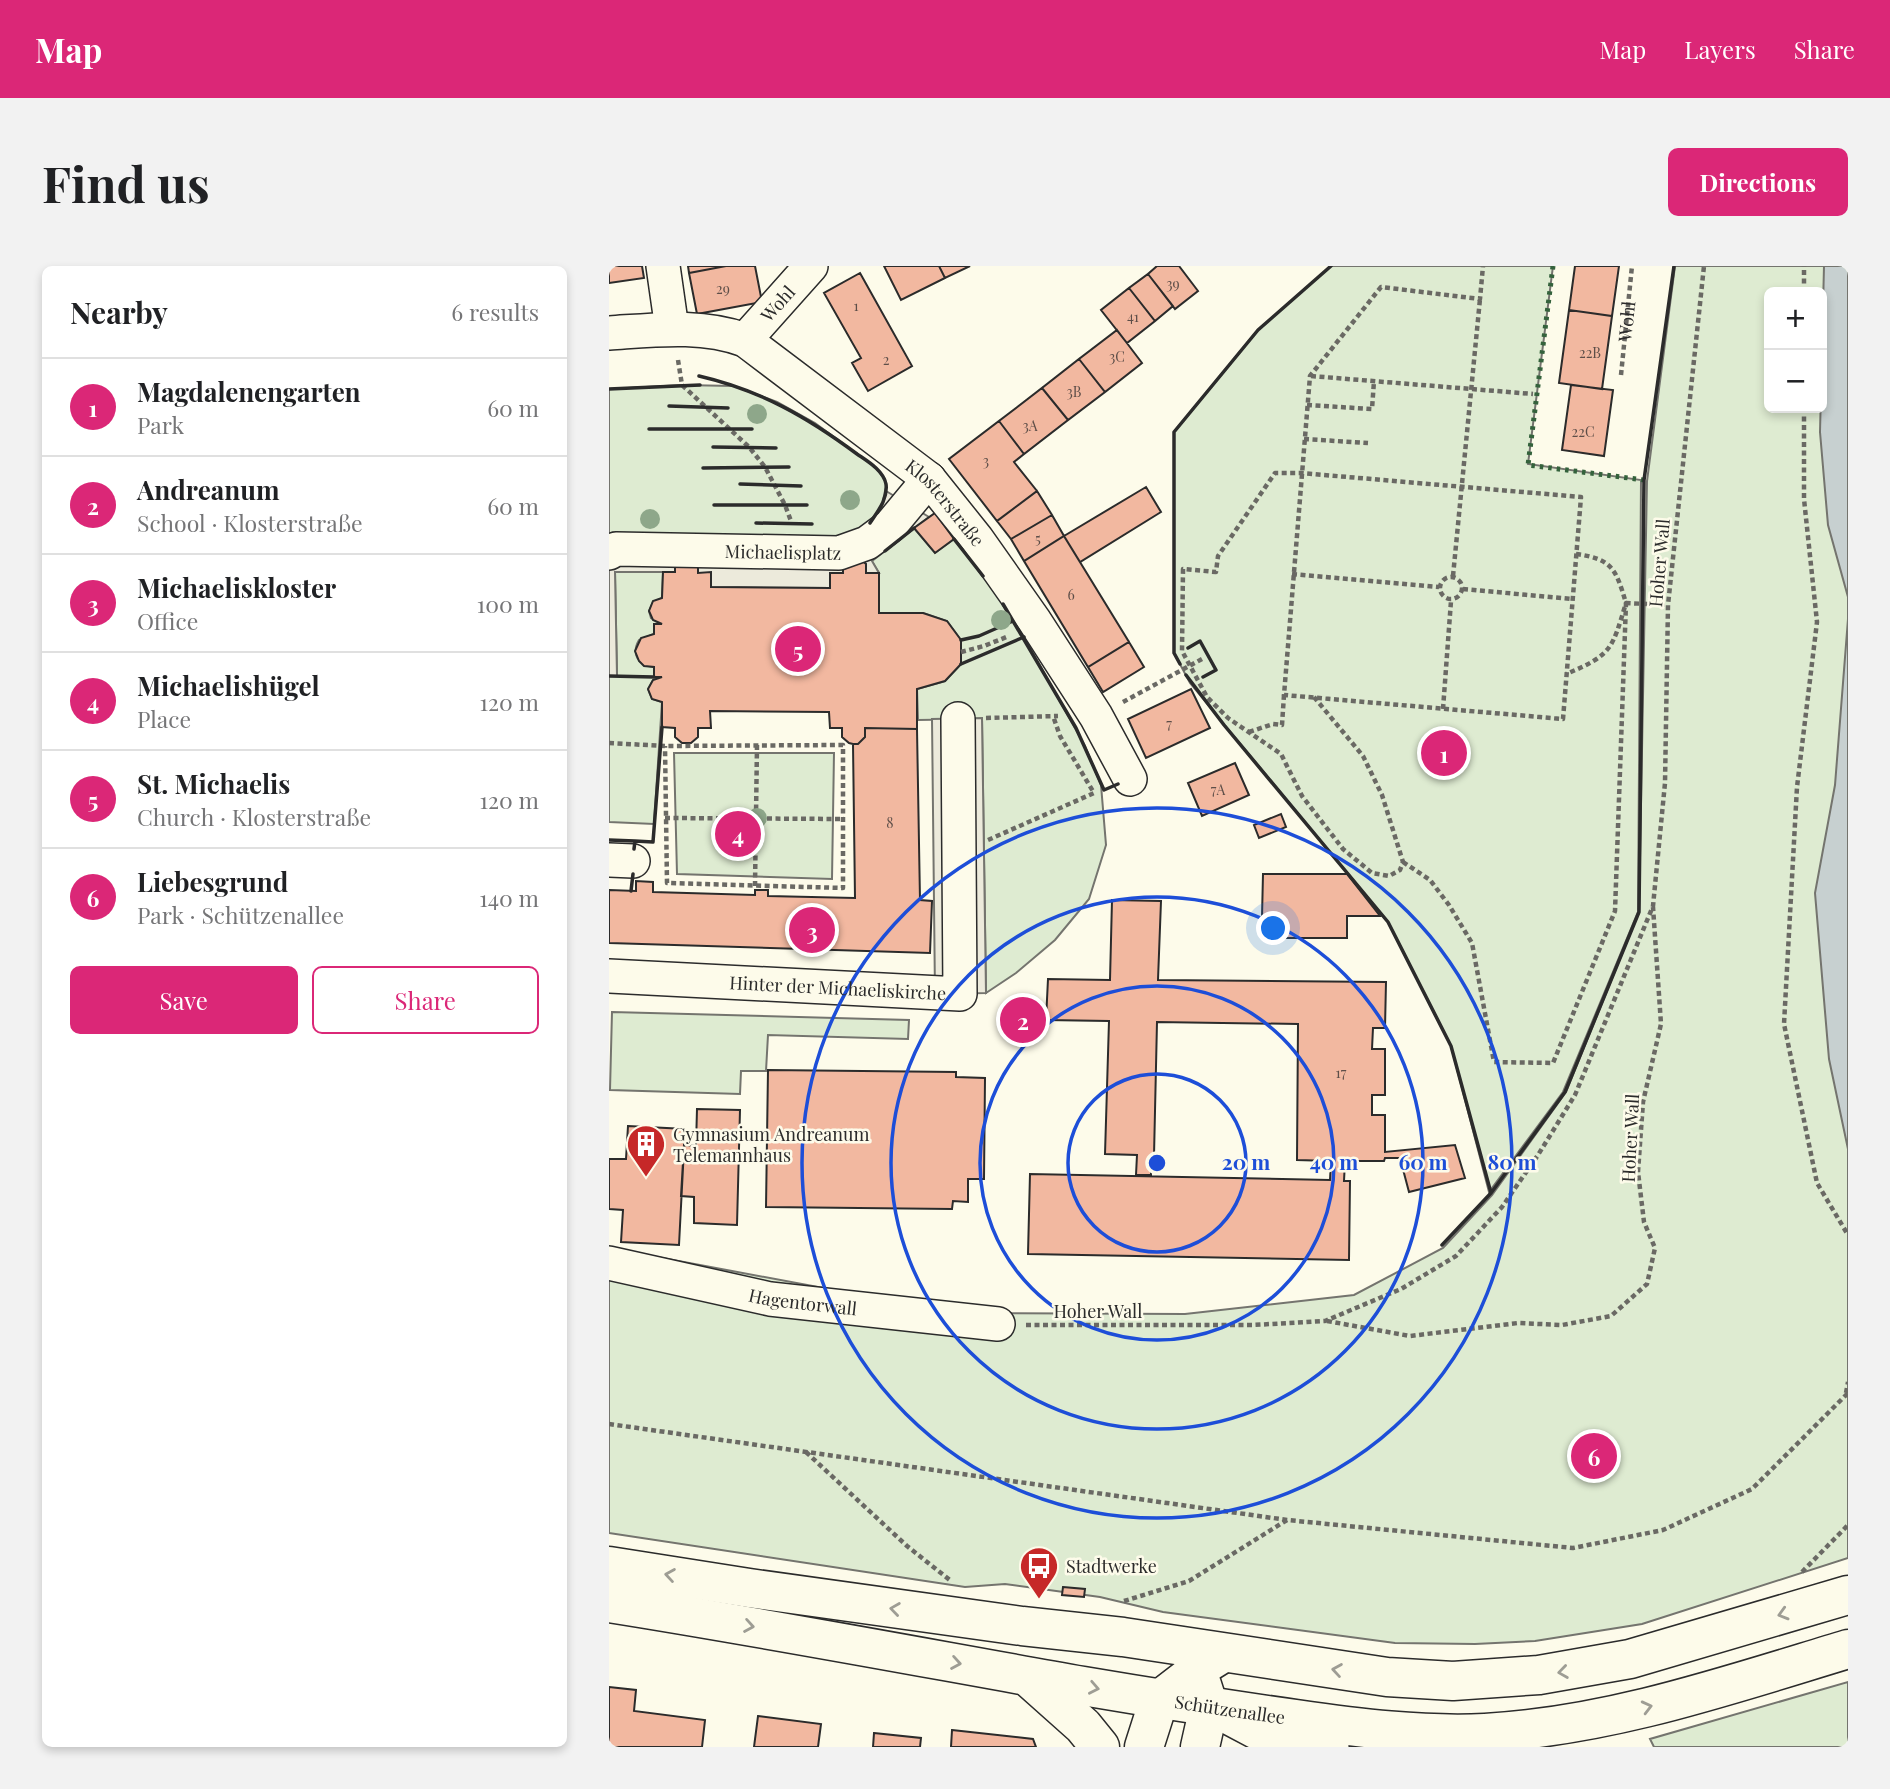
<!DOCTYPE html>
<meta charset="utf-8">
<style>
body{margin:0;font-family:"Playfair Display",serif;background:#f2f2f2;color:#202124}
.controls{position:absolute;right:21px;top:21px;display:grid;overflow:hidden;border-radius:10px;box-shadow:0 4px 10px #0003}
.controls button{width:63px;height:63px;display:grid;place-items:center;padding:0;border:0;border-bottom:2px solid #e0e0e0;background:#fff;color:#202124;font:35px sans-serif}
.you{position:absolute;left:665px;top:663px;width:24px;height:24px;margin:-18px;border:5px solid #fff;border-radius:50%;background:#1a73e8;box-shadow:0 0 0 10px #1a73e833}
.badge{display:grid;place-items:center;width:46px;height:46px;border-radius:50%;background:#db2777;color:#fff;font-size:23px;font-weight:700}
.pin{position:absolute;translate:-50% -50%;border:4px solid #fff;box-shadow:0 2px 7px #0006}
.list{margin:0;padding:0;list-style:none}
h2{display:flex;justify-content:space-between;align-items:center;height:91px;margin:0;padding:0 28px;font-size:30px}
h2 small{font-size:23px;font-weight:400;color:#757577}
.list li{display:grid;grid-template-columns:46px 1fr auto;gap:21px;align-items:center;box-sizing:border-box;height:98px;padding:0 28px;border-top:2px solid #e0e0e0}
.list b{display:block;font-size:26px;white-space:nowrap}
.list p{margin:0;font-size:23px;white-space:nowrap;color:#757577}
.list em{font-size:23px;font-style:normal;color:#757577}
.actions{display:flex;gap:14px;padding:21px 28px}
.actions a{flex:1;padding:16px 0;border:2px solid #db2777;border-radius:10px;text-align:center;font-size:24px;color:#db2777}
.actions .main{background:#db2777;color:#fff}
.map{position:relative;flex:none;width:1239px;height:1481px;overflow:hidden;border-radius:10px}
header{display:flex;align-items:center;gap:42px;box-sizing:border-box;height:98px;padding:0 35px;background:#db2777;color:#fff}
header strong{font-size:33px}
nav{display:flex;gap:38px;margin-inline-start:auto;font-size:24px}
.intro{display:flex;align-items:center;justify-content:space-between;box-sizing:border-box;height:168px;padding:0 42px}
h1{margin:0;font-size:49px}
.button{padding:18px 32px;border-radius:10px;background:#db2777;color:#fff;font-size:24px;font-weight:700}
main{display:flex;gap:42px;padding:0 42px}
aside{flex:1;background:#fff;border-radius:10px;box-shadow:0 4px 10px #0003}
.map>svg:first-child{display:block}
.green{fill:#deebd1;stroke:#74746e;stroke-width:2;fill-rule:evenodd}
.parking{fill:#eceadb;stroke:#74746e;stroke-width:2}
.water{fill:#c7d0d0;stroke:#74746e;stroke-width:2}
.building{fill:#f2b8a0;stroke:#2b2b2b;stroke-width:2}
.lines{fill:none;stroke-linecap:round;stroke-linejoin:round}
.minor-casing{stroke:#2b2b2b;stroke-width:36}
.major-casing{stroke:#2b2b2b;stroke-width:41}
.path{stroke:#6a6964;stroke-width:4.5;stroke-dasharray:5 3.5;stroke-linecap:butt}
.minor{stroke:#fdfbea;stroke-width:33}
.major{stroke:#fdfbea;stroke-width:38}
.hedge{stroke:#34623c;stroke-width:5;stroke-dasharray:3.5 5;stroke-linecap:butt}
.wall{stroke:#2b2b2b;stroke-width:3.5}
.tree{fill:#8ea78a}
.oneway{stroke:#9e9d94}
.ring{fill:none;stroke:#1d4ed8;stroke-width:3.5}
.labels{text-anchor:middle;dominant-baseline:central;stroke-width:5;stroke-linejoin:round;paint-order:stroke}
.number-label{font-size:14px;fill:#5d4e48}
.street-label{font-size:18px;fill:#2b2b2b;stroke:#fdfbea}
.poi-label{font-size:18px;fill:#2b2b2b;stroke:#fdfbea;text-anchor:start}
.centre{fill:#1d4ed8;stroke:#fdfbea;stroke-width:3.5}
.ring-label{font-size:21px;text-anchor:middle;font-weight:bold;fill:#1d4ed8;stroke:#fdfbea;stroke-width:5;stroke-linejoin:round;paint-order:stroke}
</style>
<header>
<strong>Map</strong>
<nav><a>Map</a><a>Layers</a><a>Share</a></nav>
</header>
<div class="intro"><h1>Find us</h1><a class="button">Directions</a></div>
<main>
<aside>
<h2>Nearby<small>6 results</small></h2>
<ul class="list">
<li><span class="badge">1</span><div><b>Magdalenengarten</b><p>Park</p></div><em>60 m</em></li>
<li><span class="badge">2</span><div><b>Andreanum</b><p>School · Klosterstraße</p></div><em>60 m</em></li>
<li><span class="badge">3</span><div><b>Michaeliskloster</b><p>Office</p></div><em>100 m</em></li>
<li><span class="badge">4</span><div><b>Michaelishügel</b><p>Place</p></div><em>120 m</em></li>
<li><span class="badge">5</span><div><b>St. Michaelis</b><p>Church · Klosterstraße</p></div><em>120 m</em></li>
<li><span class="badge">6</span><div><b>Liebesgrund</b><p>Park · Schützenallee</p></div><em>140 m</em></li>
</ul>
<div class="actions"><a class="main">Save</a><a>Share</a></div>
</aside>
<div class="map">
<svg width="1239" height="1481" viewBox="0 0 1239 1481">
<rect width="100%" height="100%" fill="#fdfbea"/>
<path class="green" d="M722 0H944L919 198 1032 214 1029 646 954 826 880 926 842 780 779 656 581 417 565 387V166L649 64Z
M1066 0H1239V1292L1033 1358 926 1375 866 1378 786 1377 554 1346 491 1331 396 1318 356 1321 0 1267V982L348 1047 576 1048 745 1029 834 982 883 929 957 826 1030 646 1038 215ZM1160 26H1213V142H1160Z
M73 119 125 120 168 136 206 157 266 201 276 213 277 220 273 240 305 262 326 287 345 273 382 319 415 371 476 480 492 519 497 579 480 633 446 674 407 707 377 727 373 453 309 454 308 423 336 415 352 398V374L338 355 314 347H270V307L258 287 0 275V123Z
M6 306H54L53 332 44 336 40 345 42 352 51 357 45 358V368L30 374C22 388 29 400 45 401V411H51L44 414 39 423 43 433 53 436 45 558 0 556V410H8Z
M65 487H225L223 613 68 608Z
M3 746 300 754 299 773 159 769 157 805H132L131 828 1 824Z
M1239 1416V1481H1045L1041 1473Z"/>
<path class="parking" d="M277 225 320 251 263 295 270 307H257V298L251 292 221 322 102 321V307H89V297L66 306H6L8 410H0V275H207L242 270 258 260 273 240Z
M373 452 377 727 326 728 323 453Z"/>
<path class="water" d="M1215 0H1239V331L1219 259 1211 166Z
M1239 353V883L1220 793 1206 627 1226 519Z"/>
<path class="building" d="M0 0H33L35 12 0 17Z
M79 0H117L80 7Z
M117 0H146L153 36 88 48 80 7Z
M275 0H330L336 12 292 34Z
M330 0H361L336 12Z
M548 0H570L589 25 566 43 539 8Z
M966 0H1010L1003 50 960 44Z
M251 7 303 100 259 125 243 97 252 92 215 27Z
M539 8 564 40 546 55 520 22Z
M520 22 546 55 518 77 492 44Z
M960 44 1003 50 993 123 950 117Z
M508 64 533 97 496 126 470 93Z
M470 93 496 126 459 154 433 122Z
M962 119 1004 124 995 190 953 184Z
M433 122 459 154 415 188 390 155Z
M390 155 415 188 405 196 428 225 388 255 340 193Z
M537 221 552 246 471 296 455 270Z
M428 225 443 249 402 273 388 255Z
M326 247 345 273 326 287 305 262Z
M443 249 455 270 415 295 402 273Z
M455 270 520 376 479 401 415 295Z
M250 292 257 298V307H270V347H314L338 355 352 374V398L336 415 308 423V463L256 462V471L249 478H244L240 477 233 471V462H221L220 446 101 445 102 462H89V471L82 477H73L66 471V462L53 461V436L43 433 39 423 44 414 53 411H45V401L35 400 30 395 26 385 32 372 45 368V358H53L44 354 40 345 44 335 53 332 54 306H66V298L89 297V307L102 306V321L221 322V307H234V298Z
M520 376 535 401 494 426 479 401Z
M582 423 601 462 537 492 519 453Z
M256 462 308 463 311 634 323 635 321 687 0 677V624L27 625V615L44 616V626L146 629V624H159V630L246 632 244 478H249L256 471Z
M626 497 640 529 593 550 579 517Z
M672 548 677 561 650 572 645 559Z
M654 608H738L771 650H738V672H669V650L653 651Z
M503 634 552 635 549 714 777 716 776 762H764L763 783H776V829H763V849H776V886L846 879 856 912 800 926 791 892H776L775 895H736L735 915H741L740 994 419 988 421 908 721 914 722 895 688 894 689 758 548 756 545 890H542V909H527L528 889 496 888 500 755 437 754 439 713 501 714Z
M159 804 347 806V811L376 812 375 913H359V936L344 935 343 943 157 941Z
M88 843 131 844 128 959 85 957V931L72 930 75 879 87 880Z
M19 860 76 863 70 979 12 976 14 944 0 943V893H17Z
M454 1321 476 1323 475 1331 453 1329Z
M0 1421 27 1424 25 1445 96 1454 93 1481H0Z
M149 1450 212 1458 209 1481H145Z
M343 1464 424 1473 427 1481H342Z
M265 1467 312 1472 311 1481H264Z"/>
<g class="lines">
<g class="minor-casing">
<g id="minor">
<path d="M54 0 63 63"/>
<path id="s2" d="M0 67C46 64 92 58 136 74L320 213 368 273 425 354 487 450 521 513"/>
<path id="s3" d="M136 74 202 0"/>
<path id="s4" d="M0 287 7 283 230 287 258 277 281 260 320 213"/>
<path d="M0 594 24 595"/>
<path id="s5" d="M0 710 351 728 349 453"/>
<path id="s6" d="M0 997 161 1033 389 1058"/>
<path d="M609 1446 660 1473 723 1481"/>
</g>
</g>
<g class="major-casing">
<g id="major">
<path d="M0 1300 140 1322 413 1360 514 1371 778 1411 844 1415 930 1409 1021 1393 1239 1329"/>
<path id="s7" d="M0 1337C158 1362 316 1392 474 1420 545 1432 615 1443 687 1453 749 1462 813 1470 876 1467 1001 1460 1120 1419 1239 1383"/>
<path d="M419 1411 474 1460 491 1481"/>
<path d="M535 1481 550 1434 598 1397 614 1387"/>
<path d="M591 1481 600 1441 593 1419"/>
</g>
</g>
<g class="path">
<path d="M1195 26V0"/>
<path d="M69 94 73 119 140 181 156 201 176 239 182 255"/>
<path id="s1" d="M1012 109 1023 0"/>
<path d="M702 110 924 128"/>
<path d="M698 139 763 143 765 115"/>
<path d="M1195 142V233L1208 356 1188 521 1175 758 1208 917 1239 969"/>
<path d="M695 173 759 177"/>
<path d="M967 288C1004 293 1007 304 1017 337L1059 339"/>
<path d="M683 308 830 321"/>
<path d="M844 310 871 33"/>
<circle cx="842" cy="322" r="11"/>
<path d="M854 323 963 333"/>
<path d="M352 386 375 380 400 370"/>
<path d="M705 431 754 490 773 529 794 596 791 604 780 610 763 607 734 583 693 530 672 488 619 452 598 431 573 385 574 303 607 306 609 290 666 207H692L972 231 954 453C861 445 768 437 675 429L701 110 772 21 871 33 874 0"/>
<path d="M514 436 593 393"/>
<path d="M834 443 842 335"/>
<path d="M377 452 449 450"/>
<path d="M640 466 664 458 673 459 675 429"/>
<path d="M0 477 56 480 234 479V622L58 617 56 480"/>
<path d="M56 552 235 553"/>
<path d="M379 574 485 527 451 470 444 450"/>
<path d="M794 596 821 614 840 639 863 677 885 796 944 797 1006 645 1017 337C1003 383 1003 389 957 408"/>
<path d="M146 620 148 479"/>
<path d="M718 1055 801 1070 909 1057 953 1059 1002 1050 1038 1018 1046 982 1035 956 1029 906 1034 836 1052 758 1044 641"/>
<path d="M417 1059H644L716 1055 792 1023 847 990 893 941 929 889 966 829 1044 640 1056 517 1059 339 1095 0"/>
<path d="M1237 1127 1239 1116"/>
<path d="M0 1158 678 1254 964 1282 1054 1264 1143 1223 1239 1127"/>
<path d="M197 1186 298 1280 342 1315"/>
<path d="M1193 1306 1239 1259"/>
<path d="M515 1335 580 1315 678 1254"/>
</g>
<use href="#minor" class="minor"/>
<use href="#major" class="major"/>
<path class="hedge" d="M944 0 919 199 1035 214"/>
<path class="wall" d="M90 110C151 124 198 151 248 188 258 195 274 204 277 218 279 233 269 245 261 257
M0 123 91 119
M60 140 119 142
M40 163H143
M104 181 167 182
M94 202 180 201
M131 218 192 220
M105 239H198
M147 257 203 258
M345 273 374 310
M276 285 305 262
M394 338 467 462 495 524 509 518
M352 374 370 370 404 355
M579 382 591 375 607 404 594 411
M352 398 415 371
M571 398 565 387V166L649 64 722 0
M577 409 615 459 779 656 842 780 882 927
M0 410 45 411
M0 574 26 575
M25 583 26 575 44 576 53 461
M22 625 24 608
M833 979 882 927 956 826 1030 646 1035 214 1065 0"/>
</g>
<g class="tree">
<circle cx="148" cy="148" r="10"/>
<circle cx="241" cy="234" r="10"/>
<circle cx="41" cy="253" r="10"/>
<circle cx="392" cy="354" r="10"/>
<circle cx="148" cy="552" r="10"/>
</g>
<defs><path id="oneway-chevron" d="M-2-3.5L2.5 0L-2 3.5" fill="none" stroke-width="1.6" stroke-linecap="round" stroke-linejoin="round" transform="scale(1.75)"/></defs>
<g class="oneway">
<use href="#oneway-chevron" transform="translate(61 1309) rotate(-171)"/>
<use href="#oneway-chevron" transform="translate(286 1343) rotate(-172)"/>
<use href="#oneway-chevron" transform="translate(1174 1348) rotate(164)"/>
<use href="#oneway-chevron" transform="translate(140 1360) rotate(10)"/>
<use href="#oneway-chevron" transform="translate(347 1397) rotate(10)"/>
<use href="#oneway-chevron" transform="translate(728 1404) rotate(-171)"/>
<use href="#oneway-chevron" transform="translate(954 1406) rotate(172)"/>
<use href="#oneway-chevron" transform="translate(485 1422) rotate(11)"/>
<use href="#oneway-chevron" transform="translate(1038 1441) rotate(-14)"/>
</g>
<g class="ring">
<circle cx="548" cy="897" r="89"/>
<circle cx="548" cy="897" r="177"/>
<circle cx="548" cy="897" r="266"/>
<circle cx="548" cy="897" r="355"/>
</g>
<defs>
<g id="building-pin" transform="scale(2.0125)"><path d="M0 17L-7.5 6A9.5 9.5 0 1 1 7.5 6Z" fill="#c62828" stroke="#fdfbea"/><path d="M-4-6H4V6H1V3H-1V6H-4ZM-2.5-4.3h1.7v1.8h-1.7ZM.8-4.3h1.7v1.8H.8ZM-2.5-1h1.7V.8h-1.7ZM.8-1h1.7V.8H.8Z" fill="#fff"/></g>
<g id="bus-pin" transform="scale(2.0125)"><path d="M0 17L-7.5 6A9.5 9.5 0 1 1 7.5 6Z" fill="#c62828" stroke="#fdfbea"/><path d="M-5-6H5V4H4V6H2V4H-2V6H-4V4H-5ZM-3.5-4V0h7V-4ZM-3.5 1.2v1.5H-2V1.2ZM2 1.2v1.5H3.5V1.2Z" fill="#fff"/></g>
</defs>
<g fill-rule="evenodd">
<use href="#building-pin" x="37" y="878"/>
<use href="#bus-pin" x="430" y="1300"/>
</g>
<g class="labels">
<g class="number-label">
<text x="564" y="17">39</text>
<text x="114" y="22">29</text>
<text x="247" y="39">1</text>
<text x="524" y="50">41</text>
<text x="981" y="86">22B</text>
<text x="508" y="90">3C</text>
<text x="277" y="93">2</text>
<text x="465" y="125">3B</text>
<text x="421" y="159">3A</text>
<text x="974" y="165">22C</text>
<text x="377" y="194">3</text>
<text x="429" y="272">5</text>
<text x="462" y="328">6</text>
<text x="560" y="457">7</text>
<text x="609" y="523">7A</text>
<text x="281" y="556">8</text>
<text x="732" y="806">17</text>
</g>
<g class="street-label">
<text stroke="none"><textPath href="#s3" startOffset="49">Wohl</textPath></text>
<text stroke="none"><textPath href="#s1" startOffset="54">Wohl</textPath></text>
<text stroke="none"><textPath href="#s2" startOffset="396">Klosterstraße</textPath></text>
<text stroke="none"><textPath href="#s4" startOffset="175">Michaelisplatz</textPath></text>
<text transform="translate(1050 297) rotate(-85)">Hoher Wall</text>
<text stroke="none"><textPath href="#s5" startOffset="229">Hinter der Michaeliskirche</textPath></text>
<text transform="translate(1021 872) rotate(-87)">Hoher Wall</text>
<text stroke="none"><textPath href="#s6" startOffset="198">Hagentorwall</textPath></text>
<text x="489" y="1045">Hoher Wall</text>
<text stroke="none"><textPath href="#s7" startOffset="630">Schützenallee</textPath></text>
</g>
<g class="poi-label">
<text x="64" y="868">Gymnasium Andreanum<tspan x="64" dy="21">Telemannhaus</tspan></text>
<text x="457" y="1300">Stadtwerke</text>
</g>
</g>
<circle cx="548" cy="897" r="10" class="centre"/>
<g class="ring-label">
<text x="637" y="904">20 m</text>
<text x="725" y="904">40 m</text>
<text x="814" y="904">60 m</text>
<text x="903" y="904">80 m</text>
</g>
</svg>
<div class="controls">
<button>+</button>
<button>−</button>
</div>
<div class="you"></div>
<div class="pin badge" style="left:835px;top:487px">1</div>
<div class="pin badge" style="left:414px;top:754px">2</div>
<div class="pin badge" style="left:203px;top:664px">3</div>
<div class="pin badge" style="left:129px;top:568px">4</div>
<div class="pin badge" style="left:189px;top:383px">5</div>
<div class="pin badge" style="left:985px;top:1190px">6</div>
</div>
</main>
